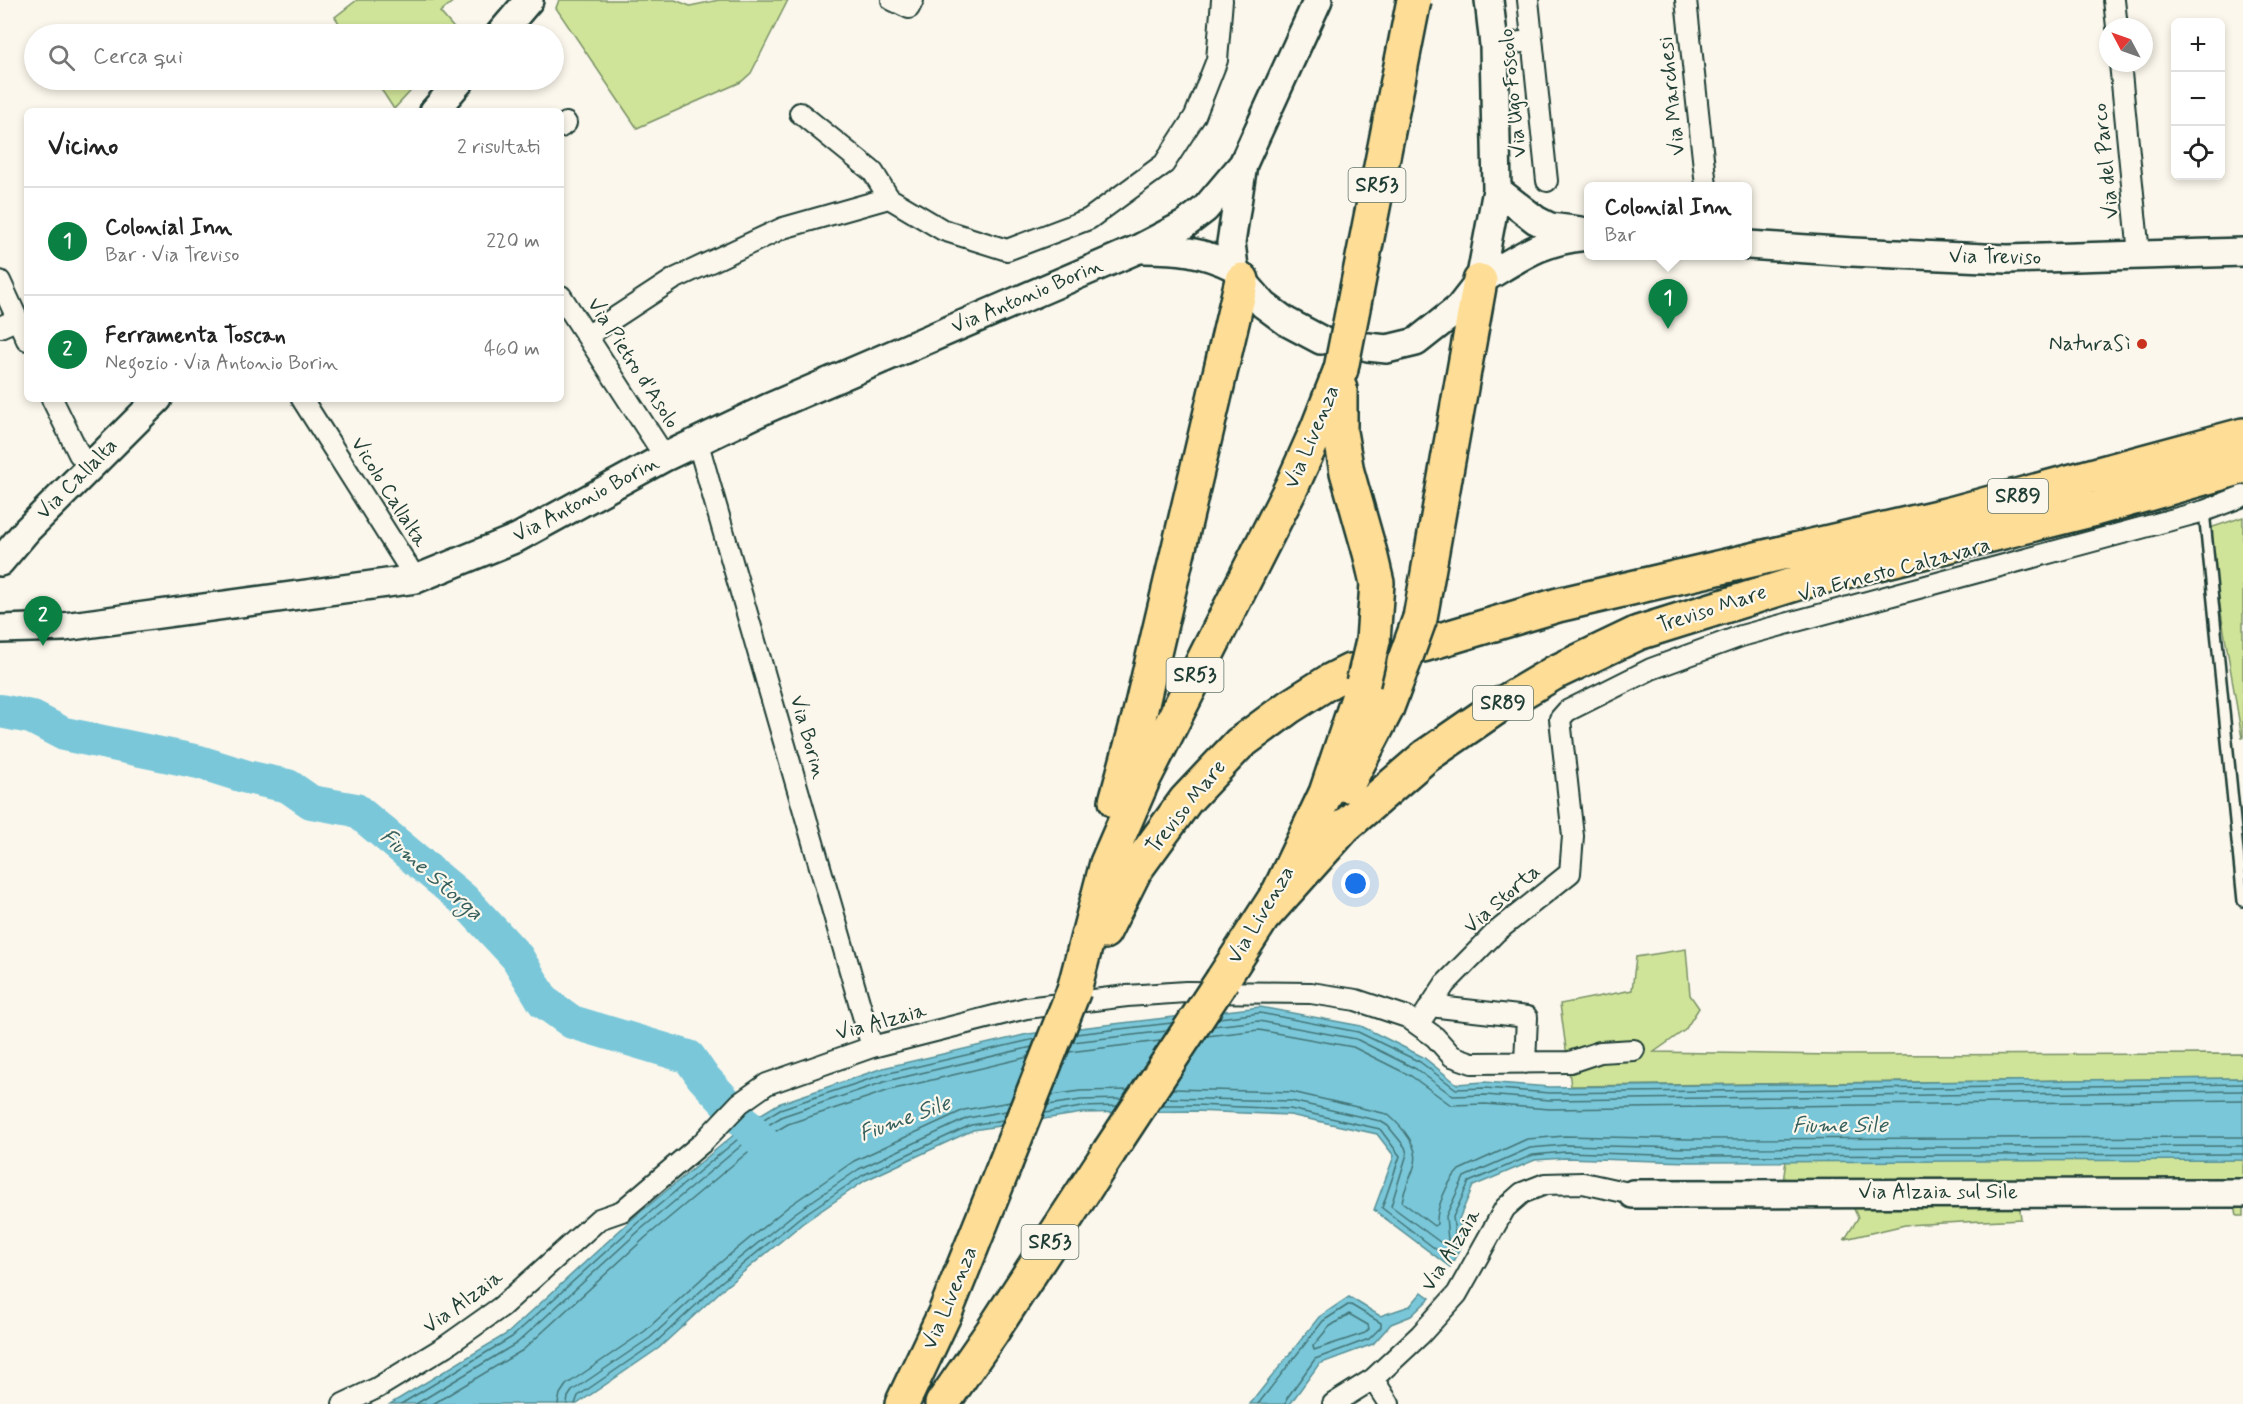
<!DOCTYPE html>
<html lang="it">
<meta charset="utf-8">
<style>
body{margin:0;font-family:Mynerve,sans-serif;background:#f6f6f6;color:#222}
.controls{position:absolute;right:18px;top:18px;display:grid;overflow:hidden;border-radius:9px;box-shadow:0 3px 9px #0003}
.controls button{width:54px;height:54px;display:grid;place-items:center;padding:0;border:0;border-bottom:2px solid #e0e0e0;background:#fff;color:#222;font:30px sans-serif}
.compass{position:absolute;left:2099px;top:18px;width:54px;height:54px;border-radius:50%;background:#fff;box-shadow:0 3px 9px #0003;rotate:311deg}
.you{position:absolute;left:1356px;top:884px;width:21px;height:21px;margin:-15px;border:4px solid #fff;border-radius:50%;background:#1a73e8;box-shadow:0 0 0 9px #1a73e833}
.badge{display:grid;place-items:center;width:39px;height:39px;border-radius:50%;background:#0b8043;color:#fff;font-size:20px;font-weight:700}
.pin{position:absolute;translate:-50% -50px;filter:drop-shadow(0 2px 3px #0008)}
.pin::after{content:'';position:absolute;top:32px;width:21px;height:18px;background:inherit;clip-path:polygon(0 0,100% 0,50% 100%)}
.popup{position:absolute;left:1584px;top:182px;width:168px;height:78px;box-sizing:border-box;display:grid;place-content:center;border-radius:9px;background:#fff;filter:drop-shadow(0 2px 4px #0005);font-size:20px;white-space:nowrap;color:#767676}
.popup b{font-size:22px;color:#222}
.popup::after{content:'';position:absolute;left:50%;top:100%;margin-left:-12px;border:12px solid transparent;border-top-color:#fff}
.list{margin:0;padding:0;list-style:none}
h2{display:flex;justify-content:space-between;align-items:center;height:78px;margin:0;padding:0 24px;font-size:26px}
h2 small{font-size:20px;font-weight:400;color:#767676}
.list li{display:grid;grid-template-columns:39px 1fr auto;gap:18px;align-items:center;box-sizing:border-box;height:108px;padding:0 24px;border-top:2px solid #e0e0e0}
.list b{display:block;font-size:22px;white-space:nowrap}
.list p{margin:0;font-size:20px;white-space:nowrap;color:#767676}
.list em{font-size:20px;font-style:normal;color:#767676}
.icon{flex:none;width:33px;height:33px;fill:none;stroke:currentColor;stroke-width:2;stroke-linecap:round;stroke-linejoin:round}
.map{position:relative;flex:none;width:2243px;height:1404px;overflow:hidden}
.search{position:absolute;background:#fff;box-shadow:0 3px 9px #0003;left:24px;top:24px;width:540px;height:66px;display:flex;align-items:center;gap:15px;box-sizing:border-box;padding:0 21px;border-radius:33px;color:#767676;font-size:22px}
.panel{position:absolute;background:#fff;box-shadow:0 3px 9px #0003;left:24px;top:108px;width:540px;height:294px;border-radius:9px}
.map>svg:first-child{display:block}
.green{fill:#d0e499;stroke:#789066;stroke-width:1.5}
.water{fill:#7ac7d9;stroke:#569097;stroke-width:1.5}
.lines{fill:none;stroke-linecap:round;stroke-linejoin:round}
.shore{stroke:#437476;stroke-width:1.5}
.river{stroke:#7ac7d9;stroke-width:34}
.lane-casing{stroke:#1f3d34;stroke-width:14}
.street-casing{stroke:#1f3d34;stroke-width:24}
.secondary-casing{stroke:#1f3d34;stroke-width:32}
.highway-casing{stroke:#1f3d34;stroke-width:38}
.lane{stroke:#fbf7ec;stroke-width:9}
.street{stroke:#fbf7ec;stroke-width:20}
.secondary{stroke:#fbf7ec;stroke-width:27}
.highway{stroke:#fedd96;stroke-width:33}
.highway-bridge-casing{stroke:#1f3d34;stroke-width:38;stroke-linecap:butt}
.highway-bridge{stroke:#fedd96;stroke-width:33}
.poi-dot{fill:#c8321e;stroke:#fbf7ec;stroke-width:2}
.labels{text-anchor:middle;dominant-baseline:central;stroke-width:4.5;stroke-linejoin:round;paint-order:stroke}
.shield{fill:#fbf7ec;stroke:#61756b;stroke-width:1.5}
.shield-label{font-size:20px;font-weight:bold;fill:#1f3d34}
.street-label{font-size:21px;fill:#1f3d34;stroke:#fbf7ec}
.poi-label{font-size:21px;fill:#1f3d34;stroke:#fbf7ec;text-anchor:end}
.water-label{font-size:22px;font-style:italic;fill:#36605d;stroke:#fbf7ec}
</style>
<div class="map">
<svg width="2243" height="1404" viewBox="0 0 2243 1404">
<rect width="100%" height="100%" fill="#fbf7ec"/>
<filter id="ink" filterUnits="userSpaceOnUse"><feTurbulence type="fractalNoise" baseFrequency=".0167" numOctaves="2"/><feDisplacementMap in="SourceGraphic" scale="12" xChannelSelector="R" yChannelSelector="G"/><feConvolveMatrix kernelMatrix="1 2 1 2 8 2 1 2 1" color-interpolation-filters="sRGB"/></filter>
<g filter="url(#ink)">
<path class="green" d="M357 0H455L440 12 459 34H346L335 17Z
M559 0H675L690 6 719 0H788L751 73 741 82 637 128 556 8Z
M375 80H421L394 109Z
M2243 517V738H2242L2207 529Z
M1686 949 1690 995 1699 1008 1685 1030 1654 1052 1834 1055 2243 1054V1078L1571 1086 1560 1004 1632 990 1636 957Z
M1786 1160H2243V1216H2237L2235 1204 2019 1201 2021 1219 1905 1225 1845 1239 1858 1218 1849 1198 1781 1197Z"/>
<path class="water" d="M1260 1007 1361 1026 1423 1057 1457 1084 1484 1082 1550 1087 2243 1078V1160L1688 1162 1565 1158 1535 1160 1473 1186 1459 1219 1462 1244 1450 1267 1374 1210 1394 1156 1377 1134 1290 1115 1194 1111 1082 1113 973 1130 866 1180 803 1223 724 1288 659 1348 577 1404H390L508 1333 631 1220 753 1119 778 1104 883 1068 1028 1034Z
M1422 1292 1430 1298 1411 1316 1391 1324 1373 1344 1319 1364 1290 1404H1250L1319 1317 1349 1297 1380 1316 1410 1306Z"/>
<g class="lines">
<path class="shore" d="M1219 1018 1260 1013 1358 1032 1420 1062 1456 1089 1485 1088 1550 1093 2243 1084
M1213 1026 1259 1021 1356 1039 1416 1069 1453 1096 1485 1095 1550 1100 2243 1091
M1076 1034 1172 1023
M1207 1036 1259 1030 1353 1047 1411 1076 1451 1105 1485 1104 1550 1109 2243 1100
M1073 1042 1167 1031
M1069 1052 1160 1041
M1172 1089 1292 1092 1387 1114C1394 1119 1399 1125 1404 1131 1429 1163 1407 1171 1402 1202L1434 1226 1437 1224C1436 1208 1447 1182 1459 1170L1527 1139 1565 1136 1688 1139 2243 1137
M1052 1095 1080 1091 1129 1090
M1166 1098 1291 1101 1380 1121 1388 1126 1405 1147 1407 1154 1391 1206 1444 1245 1448 1241 1446 1216 1464 1177 1530 1148 1565 1145 1688 1148 2243 1146
M1048 1105 1081 1100 1123 1099
M1161 1105H1194L1290 1109 1380 1129 1400 1156 1382 1208 1446 1257 1456 1243 1453 1217 1469 1182 1533 1155 1565 1152 1688 1156 2243 1154
M1045 1113 1082 1107 1118 1106
M1349 1314 1368 1325 1369 1329 1365 1333 1314 1350 1313 1346 1329 1327Z
M401 1404 512 1337 635 1225 756 1124 780 1109 885 1074 1035 1039
M416 1404 517 1343 640 1230 760 1130 783 1116 887 1081 1032 1047
M433 1404 523 1350 646 1237 766 1137 788 1124 890 1090 1028 1057
M558 1404 560 1394 566 1385 645 1331 710 1271 789 1206 854 1161 964 1110 1010 1102
M567 1404 568 1397 572 1391 650 1338 716 1277 795 1213 859 1169 968 1118 1006 1111
M575 1404 578 1396 655 1343 720 1283 799 1218 863 1175 971 1125 1003 1120
M1258 1404 1323 1321 1348 1305H1351L1381 1323V1327L1369 1339 1315 1359 1287 1398 1286 1404"/>
<path class="river" d="M0 711 31 717 64 734 199 762 247 777 288 786 311 802 356 810 463 899 517 957 544 1002 572 1022 689 1057 702 1076 778 1159"/>
<g class="lane-casing">
<path id="lane" d="M2204 511 2243 901"/>
</g>
<g class="street-casing">
<path id="street" d="M892 0 909 8 913 0
M1528 0 1547 181
M1686 0 1706 186
M2114 0 2117 27
M1494 45 1531 41
M2120 63 2139 254
M800 113 873 172 889 198
M561 127 566 123
M0 281 27 340
M561 296 665 457
M0 327 18 319
M587 336 674 279 783 228 889 198 943 230 1007 250 1089 219 1164 164 1195 116 1217 60 1222 0
M52 399 79 454 90 467
M302 399 416 579
M697 440 872 1047
M1430 1006 1527 1017 1525 1063
M1418 1025 1445 984 1496 932 1570 873 1573 836 1560 719 1567 711 1651 669 1741 636 2204 511 2243 496
M1373 1379 1389 1404
M343 1404 377 1388 446 1346 501 1307 599 1219 622 1211 702 1143 740 1103 767 1084 872 1047 1026 1008 1127 996 1186 992 1311 993 1356 1000 1407 1017 1435 1037 1452 1056 1472 1063 1570 1062 1600 1052 1634 1050
M1333 1404 1373 1379 1420 1335 1457 1294 1505 1208 1522 1193 1545 1184 1583 1183 1633 1194"/>
</g>
<g class="secondary-casing">
<path id="secondary" d="M1318 0 1243 164 1231 243 1234 267 1242 280 1264 305 1287 322 1321 340
M500 34 529 0
M434 111 461 80
M1497 190 1536 220 1550 227 1581 231
M1748 245 1852 252 2007 259 2243 252
M1143 249C1178 249 1202 251 1234 267
M1480 281C1519 258 1541 240 1588 236
M1368 347 1387 349 1416 342 1459 308 1480 281 1497 190 1494 45 1489 0
M0 562 27 530 158 399
M0 629 64 627 416 579 517 538 665 457 768 408 1138 249 1184 225 1205 209 1243 164
M1633 1194 2243 1193"/>
</g>
<g class="highway-casing">
<path id="highway" d="M1340 389V432L1347 472 1370 553 1377 583 1373 641
M1420 618 1480 281
M1423 645 1558 605 1950 514 2243 435
M1347 785 1386 710 1404 662
M1116 801 1139 717 1242 280
M1265 915 1345 826 1426 756 1500 705 1554 673 1638 633 1798 583 2095 509 2243 467
M1104 932 1135 870 1186 800 1239 744 1289 707 1330 681 1350 671
M1223 979 1279 892 1326 793 1363 683
M1074 990 1107 863 1143 780 1292 486 1317 430 1341 369
M902 1404 945 1313 1005 1164
M942 1404 992 1332 1109 1152"/>
</g>
<use href="#lane" class="lane"/>
<use href="#street" class="street"/>
<use href="#secondary" class="secondary"/>
<use href="#highway" class="highway"/>
<g class="highway-bridge-casing">
<path id="highway-bridge" d="M1341 369 1414 0
M1404 662 1420 618
M1363 683 1373 641
M1109 1152 1223 979
M1005 1164 1074 990"/>
</g>
<use href="#highway-bridge" class="highway-bridge"/>
</g>
</g>
<circle class="poi-dot" cx="2142" cy="344" r="6"/>
<g class="labels">
<g class="shield">
<rect x="1348.5" y="168" width="57" height="34" rx="4.5"/>
<rect x="1988" y="479" width="60" height="34" rx="4.5"/>
<rect x="1166.5" y="658" width="57" height="34" rx="4.5"/>
<rect x="1473" y="686" width="60" height="34" rx="4.5"/>
<rect x="1021.5" y="1225" width="57" height="34" rx="4.5"/>
</g>
<g class="shield-label">
<text x="1377" y="185">SR53</text>
<text x="2018" y="496">SR89</text>
<text x="1195" y="675">SR53</text>
<text x="1503" y="703">SR89</text>
<text x="1050" y="1242">SR53</text>
</g>
<g class="street-label">
<text transform="translate(1513 93) rotate(-96)">Via Ugo Foscolo</text>
<text transform="translate(1672 96) rotate(-96)">Via Marchesi</text>
<text transform="translate(2106 161) rotate(-96)">Via del Parco</text>
<text transform="translate(1995 257) rotate(1)">Via Treviso</text>
<text transform="translate(1027 296) rotate(-23)">Via Antonio Borin</text>
<text transform="translate(633 363) rotate(57)">Via Pietro d'Asolo</text>
<text transform="translate(1312 437) rotate(-67)">Via Livenza</text>
<text transform="translate(77 479) rotate(-45)">Via Callalta</text>
<text transform="translate(389 492) rotate(58)">Vicolo Callalta</text>
<text transform="translate(586 499) rotate(-28)">Via Antonio Borin</text>
<text transform="translate(1894 570) rotate(-15)">Via Ernesto Calzavara</text>
<text transform="translate(1712 609) rotate(-18)">Treviso Mare</text>
<text transform="translate(808 737) rotate(74)">Via Borin</text>
<text transform="translate(1186 807) rotate(-51)">Treviso Mare</text>
<text transform="translate(1502 899) rotate(-41)">Via Storta</text>
<text transform="translate(1261 915) rotate(-59)">Via Livenza</text>
<text transform="translate(881 1022) rotate(-15)">Via Alzaia</text>
<text x="1938" y="1192">Via Alzaia sul Sile</text>
<text transform="translate(1451 1250) rotate(-58)">Via Alzaia</text>
<text transform="translate(950 1298) rotate(-67)">Via Livenza</text>
<text transform="translate(463 1302) rotate(-36)">Via Alzaia</text>
</g>
<g class="poi-label">
<text x="2130" y="344">NaturaSì</text>
</g>
<g class="water-label">
<text transform="translate(431 875) rotate(41)">Fiume Storga</text>
<text transform="translate(905 1119) rotate(-20)">Fiume Sile</text>
<text x="1840" y="1126">Fiume Sile</text>
</g>
</g>
</svg>
<div class="controls">
<button>+</button>
<button>−</button>
<button><svg class="icon" aria-label="locate" viewBox="0 0 24 24"><circle cx="12" cy="12" r="6"/><path d="M12 2v4M12 18v4M2 12h4M18 12h4"/></svg></button>
</div>
<svg class="compass" viewBox="-18 -18 36 36"><path d="M0-13l5 13h-10z" fill="#e53935"/><path d="M0 13l5-13h-10z" fill="#767676"/></svg>
<div class="you"></div>
<div class="pin badge" style="left:1668px;top:329px">1</div>
<div class="popup"><b>Colonial Inn</b>Bar</div>
<div class="pin badge" style="left:43px;top:646px">2</div>
<div class="search"><svg class="icon" aria-label="search" viewBox="0 0 24 24"><circle cx="10" cy="10" r="6"/><path d="M15 15l6 6"/></svg>Cerca qui</div>
<section class="panel">
<h2>Vicino<small>2 risultati</small></h2>
<ul class="list">
<li><span class="badge">1</span><div><b>Colonial Inn</b><p>Bar · Via Treviso</p></div><em>220 m</em></li>
<li><span class="badge">2</span><div><b>Ferramenta Toscan</b><p>Negozio · Via Antonio Borin</p></div><em>460 m</em></li>
</ul>
</section>
</div>
